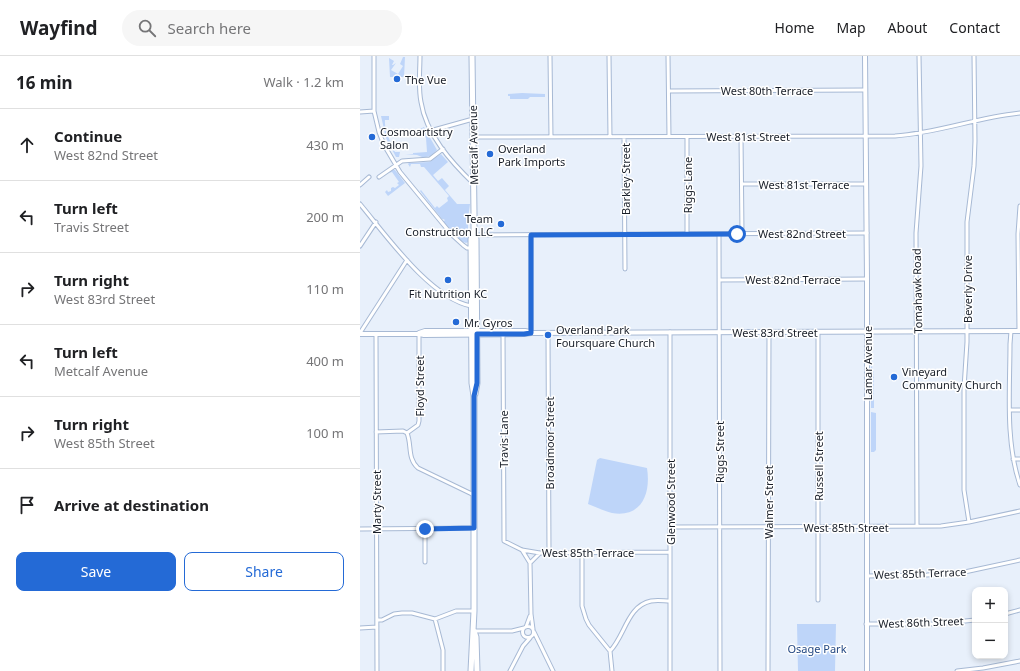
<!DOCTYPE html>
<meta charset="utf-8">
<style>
body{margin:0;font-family:"Noto Sans",sans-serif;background:#f6f6f6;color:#202124}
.controls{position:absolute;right:12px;bottom:12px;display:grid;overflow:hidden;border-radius:8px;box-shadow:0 2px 6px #0003}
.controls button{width:36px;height:36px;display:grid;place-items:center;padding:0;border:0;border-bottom:1px solid #e0e0e0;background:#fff;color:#202124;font:20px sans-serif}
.stop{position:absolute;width:12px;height:12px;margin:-9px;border:3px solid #246ad6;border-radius:50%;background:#fff}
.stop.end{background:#246ad6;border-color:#fff;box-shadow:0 1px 4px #0008}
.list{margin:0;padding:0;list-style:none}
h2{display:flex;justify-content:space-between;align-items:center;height:52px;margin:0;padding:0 16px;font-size:17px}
h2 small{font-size:13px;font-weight:400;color:#757577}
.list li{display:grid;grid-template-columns:26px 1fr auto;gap:12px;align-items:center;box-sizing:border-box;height:72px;padding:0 16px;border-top:1px solid #e0e0e0}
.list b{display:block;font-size:15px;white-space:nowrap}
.list p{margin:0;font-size:13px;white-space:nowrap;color:#757577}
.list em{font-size:13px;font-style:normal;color:#757577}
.actions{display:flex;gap:8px;padding:12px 16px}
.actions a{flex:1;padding:9px 0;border:1px solid #246ad6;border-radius:8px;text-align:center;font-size:14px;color:#246ad6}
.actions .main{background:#246ad6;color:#fff}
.icon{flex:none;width:22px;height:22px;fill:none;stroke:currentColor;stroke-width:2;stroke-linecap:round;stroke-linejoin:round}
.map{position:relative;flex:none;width:660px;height:615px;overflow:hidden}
header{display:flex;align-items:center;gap:24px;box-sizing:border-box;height:56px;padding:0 20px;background:#fff;border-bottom:1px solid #e0e0e0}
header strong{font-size:19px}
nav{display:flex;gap:22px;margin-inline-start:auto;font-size:14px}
.search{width:280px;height:36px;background:#f6f6f6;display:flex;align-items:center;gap:10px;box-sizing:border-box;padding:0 14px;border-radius:22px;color:#757577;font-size:15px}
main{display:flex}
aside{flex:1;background:#fff}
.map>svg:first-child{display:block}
.green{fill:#bed5f9}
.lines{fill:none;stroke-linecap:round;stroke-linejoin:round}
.minor-casing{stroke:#a7b9d4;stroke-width:5}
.tertiary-casing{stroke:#a7b9d4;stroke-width:6}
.primary-casing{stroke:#a7b9d4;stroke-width:7}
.minor{stroke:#fff;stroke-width:3}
.tertiary{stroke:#fff;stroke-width:4}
.primary{stroke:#fff;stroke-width:5}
.route{stroke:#246ad6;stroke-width:5}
.poi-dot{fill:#246ad6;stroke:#fff;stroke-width:1.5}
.labels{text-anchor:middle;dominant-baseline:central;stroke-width:3;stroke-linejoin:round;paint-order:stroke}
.poi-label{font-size:11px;fill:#181e28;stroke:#fff;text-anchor:start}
.street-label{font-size:11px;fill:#181e28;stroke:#fff}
.park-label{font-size:11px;fill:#234883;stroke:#fff}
</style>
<header>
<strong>Wayfind</strong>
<div class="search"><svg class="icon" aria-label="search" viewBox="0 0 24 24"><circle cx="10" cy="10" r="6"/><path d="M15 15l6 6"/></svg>Search here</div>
<nav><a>Home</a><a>Map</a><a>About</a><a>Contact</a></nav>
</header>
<main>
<aside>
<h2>16 min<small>Walk · 1.2 km</small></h2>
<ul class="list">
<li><svg class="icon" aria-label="ahead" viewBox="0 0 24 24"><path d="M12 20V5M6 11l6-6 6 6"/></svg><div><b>Continue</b><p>West 82nd Street</p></div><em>430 m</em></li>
<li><svg class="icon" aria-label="left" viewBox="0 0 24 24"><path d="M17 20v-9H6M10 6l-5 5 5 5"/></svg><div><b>Turn left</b><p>Travis Street</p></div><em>200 m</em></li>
<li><svg class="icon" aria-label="right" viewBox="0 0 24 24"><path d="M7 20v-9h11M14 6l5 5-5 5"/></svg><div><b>Turn right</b><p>West 83rd Street</p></div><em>110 m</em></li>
<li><svg class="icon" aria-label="left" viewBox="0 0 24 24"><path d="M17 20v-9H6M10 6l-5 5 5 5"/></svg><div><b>Turn left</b><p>Metcalf Avenue</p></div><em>400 m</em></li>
<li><svg class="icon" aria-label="right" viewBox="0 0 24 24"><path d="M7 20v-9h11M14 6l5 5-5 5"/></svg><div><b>Turn right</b><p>West 85th Street</p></div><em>100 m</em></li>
<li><svg class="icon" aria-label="arrive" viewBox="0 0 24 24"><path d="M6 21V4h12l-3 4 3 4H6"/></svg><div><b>Arrive at destination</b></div></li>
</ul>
<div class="actions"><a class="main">Save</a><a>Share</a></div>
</aside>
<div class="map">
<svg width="660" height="615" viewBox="0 0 660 615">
<rect width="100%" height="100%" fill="#e8f0fb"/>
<path class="green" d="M43 1H45L44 21H30L29 2 34 5 32 9H33L36 7 31 14 38 18 43 10 40 8Z
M162 37 185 38V41H170L168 43H150V40H148V38Z
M21 60H29V64H25C24 74 31 87 35 96H40L39 101H36L26 82Z
M64 71 77 94 71 100 66 101H62L57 99 45 98H53V97L67 96 66 82 60 73Z
M81 98 88 106 73 119 78 125 82 122 89 130 85 134 97 148H110L108 163V186L106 187C97 185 90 173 83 166L85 164 83 163H82L60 135 61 134 75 152 77 150 79 152 88 145 87 142 89 140 64 111H61L60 108H51L50 111 48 108 49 107 69 106Z
M32 114H35L45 127 28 140 25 136 27 134 28 136 31 135V132L33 131 35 132 39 129 37 127 39 126 32 116 29 117Z
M511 309 514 316V352H511Z
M511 356 516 357V394L514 396H511Z
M240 402 287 412C291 437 282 462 252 457 244 455 236 451 228 448L237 404Z
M437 568H476L475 615H438Z"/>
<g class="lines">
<g class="minor-casing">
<path id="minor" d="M14 0V55L19 76 24 89 40 116 92 179 103 189 107 192H111
M60 0C60 15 58 31 61 46 66 78 91 106 114 128
M190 0 191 81
M249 0 250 81
M308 0 309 81
M309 35 505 34
M0 56 14 55
M70 75 113 63
M381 80 382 178
M113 81 535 80C578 77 618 61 660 57
M264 81 265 213
M327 81V178
M19 121 42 105 70 103 83 93
M382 128H506
M0 129 9 121
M0 148C26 179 70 242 111 250
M359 178 360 615
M114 179 507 177
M0 190 16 166
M359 224 507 223
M651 275 650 288C650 333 645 385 660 429
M659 275 658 178 660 150
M0 277 47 204
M171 277V179
M188 277 189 497
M16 278 17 615
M143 279 144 485 162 494 180 497 310 496
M650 354H660
M16 376 43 375 47 377
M47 377 58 369 59 365V278
M47 377C52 389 47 402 58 412L114 439
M653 403H660
M609 466 604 434V332L607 286V166L614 110 615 85 614 0
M557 470 556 177 561 110 559 0
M310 471 581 470 609 466 660 455
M0 473 114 472
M162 494 170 507 171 558 173 573
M222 496V550L226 563 229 569 250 595 252 615
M65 506V473
M170 507 180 497
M507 520 567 519 600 517 660 504
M458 544V276
M645 558 660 554
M75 563 83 594V615
M17 564H22L34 558 42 557H52L75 563 96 555H114
M506 568H576L615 564
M162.5 576a5.5 5.5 0 1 1 11 0a5.5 5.5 0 1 1-11 0Z
M166 571 170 560
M0 572 17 571
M114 575H152L164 572
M174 576 193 615
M250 595C265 580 267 550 291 545 298 544 304 545 310 545
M150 615 163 590 170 582
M310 615V276
M408 615 409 276
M597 615 623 612 660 605"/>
</g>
<g class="tertiary-casing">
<path id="tertiary" d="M505 0 507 223V615
M59 277 65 275H165L170 276
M0 278H59L64 279 164 278 171 277 660 275"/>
</g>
<g class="primary-casing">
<path id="primary" d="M114 179 116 183 117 327 115 338
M114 575 116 581 117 615
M111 615 114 555V340L112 327 111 183 114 179V158L112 0"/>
</g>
<use href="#minor" class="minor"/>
<use href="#tertiary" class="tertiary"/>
<use href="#primary" class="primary"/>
</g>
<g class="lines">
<path class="route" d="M65 473 114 472V340L117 327V278H164L171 277V179L377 178"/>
</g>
<g class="poi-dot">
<circle cx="37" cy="23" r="4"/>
<circle cx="12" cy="81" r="4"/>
<circle cx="130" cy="98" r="4"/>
<circle cx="141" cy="168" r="4"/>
<circle cx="88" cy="224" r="4"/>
<circle cx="96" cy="266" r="4"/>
<circle cx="188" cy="279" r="4"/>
<circle cx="534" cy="321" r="4"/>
</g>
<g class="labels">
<g class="poi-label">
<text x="45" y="23">The Vue</text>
<text x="20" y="75">Cosmoartistry<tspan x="20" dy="13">Salon</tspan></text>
<text x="138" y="92">Overland<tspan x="138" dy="13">Park Imports</tspan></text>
<text x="133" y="162" text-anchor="end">Team<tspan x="133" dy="13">Construction LLC</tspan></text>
<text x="88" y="237" text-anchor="middle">Fit Nutrition KC</text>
<text x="104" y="266">Mr. Gyros</text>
<text x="196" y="273">Overland Park<tspan x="196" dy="13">Foursquare Church</tspan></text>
<text x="542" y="315">Vineyard<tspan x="542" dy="13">Community Church</tspan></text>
</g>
<g class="street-label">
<text x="407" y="34">West 80th Terrace</text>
<text x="388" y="80">West 81st Street</text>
<text transform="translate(113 89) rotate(-91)">Metcalf Avenue</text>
<text transform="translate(265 123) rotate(-90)">Barkley Street</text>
<text x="444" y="128">West 81st Terrace</text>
<text transform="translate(327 129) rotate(-90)">Riggs Lane</text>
<text x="442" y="177">West 82nd Street</text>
<text x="433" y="223">West 82nd Terrace</text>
<text transform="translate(607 233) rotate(-90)">Beverly Drive</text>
<text transform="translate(557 235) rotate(-91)">Tomahawk Road</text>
<text x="415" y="276">West 83rd Street</text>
<text transform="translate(507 307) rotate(-90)">Lamar Avenue</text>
<text transform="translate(59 330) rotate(-90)">Floyd Street</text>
<text transform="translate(143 383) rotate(-90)">Travis Lane</text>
<text transform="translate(189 387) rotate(-90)">Broadmoor Street</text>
<text transform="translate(359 396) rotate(-90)">Riggs Street</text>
<text transform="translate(458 410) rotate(-90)">Russell Street</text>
<text transform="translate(16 446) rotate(-90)">Marty Street</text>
<text transform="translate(310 446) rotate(-90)">Glenwood Street</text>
<text transform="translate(408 446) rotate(-90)">Walmer Street</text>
<text x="486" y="471">West 85th Street</text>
<text x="228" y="496">West 85th Terrace</text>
<text transform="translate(560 517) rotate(-2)">West 85th Terrace</text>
<text transform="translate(561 566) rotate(-2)">West 86th Street</text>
</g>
<g class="park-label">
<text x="457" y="592">Osage Park</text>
</g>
</g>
</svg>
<div class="controls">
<button>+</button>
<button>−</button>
</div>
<div class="stop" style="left:377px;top:178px"></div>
<div class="stop end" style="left:65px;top:473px"></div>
</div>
</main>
